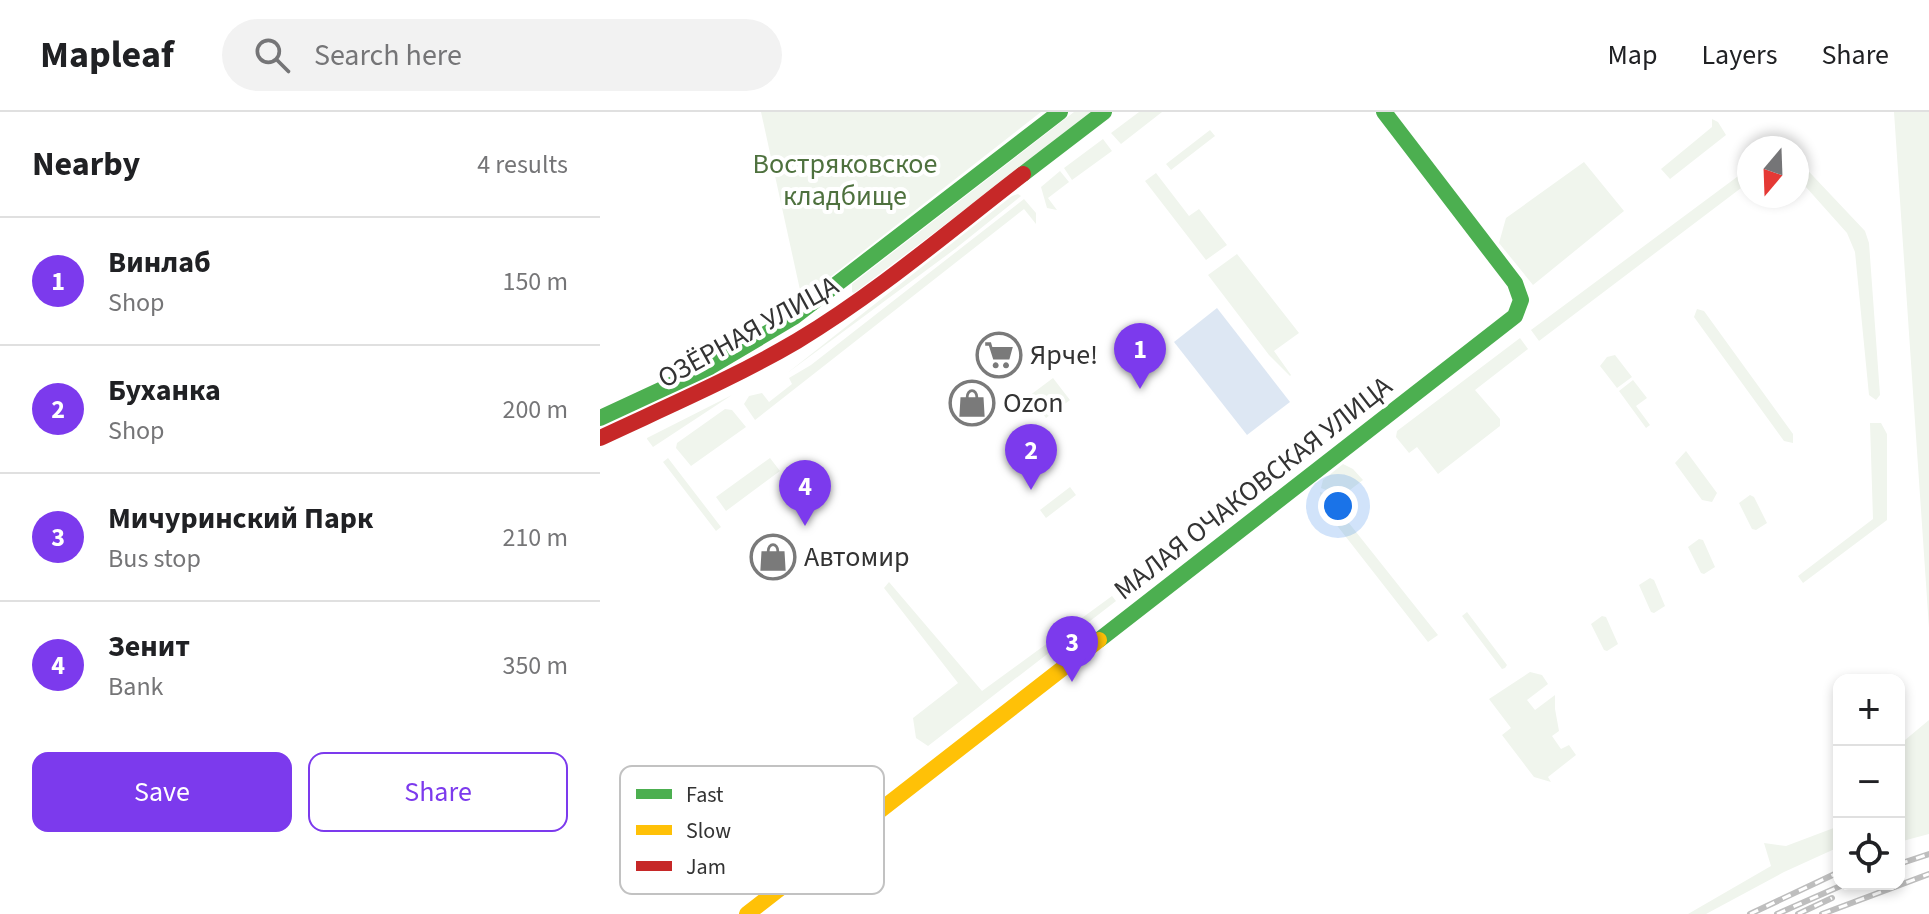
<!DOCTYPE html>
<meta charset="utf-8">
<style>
body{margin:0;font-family:"Source Sans 3",sans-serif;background:#f2f2f2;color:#202124}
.controls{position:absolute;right:24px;bottom:24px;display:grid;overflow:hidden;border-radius:16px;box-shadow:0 4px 12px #0003}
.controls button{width:72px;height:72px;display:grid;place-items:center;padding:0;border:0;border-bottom:2px solid #e0e0e0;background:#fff;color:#202124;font:40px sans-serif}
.compass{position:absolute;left:1137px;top:24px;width:72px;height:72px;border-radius:50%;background:#fff;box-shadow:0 4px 12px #0003;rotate:199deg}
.you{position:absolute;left:738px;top:394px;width:28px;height:28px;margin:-20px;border:6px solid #fff;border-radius:50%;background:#1a73e8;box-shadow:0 0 0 12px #1a73e833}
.badge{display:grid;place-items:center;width:52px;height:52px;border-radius:50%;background:#7c3aed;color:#fff;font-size:26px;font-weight:700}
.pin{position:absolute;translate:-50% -66px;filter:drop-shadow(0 2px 4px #0008)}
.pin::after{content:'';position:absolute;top:42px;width:28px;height:24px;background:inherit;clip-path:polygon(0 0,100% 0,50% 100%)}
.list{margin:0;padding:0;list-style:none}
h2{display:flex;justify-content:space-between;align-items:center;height:104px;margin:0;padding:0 32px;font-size:34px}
h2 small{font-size:26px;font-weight:400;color:#757577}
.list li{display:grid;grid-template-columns:52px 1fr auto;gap:24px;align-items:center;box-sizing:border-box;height:128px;padding:0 32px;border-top:2px solid #e0e0e0}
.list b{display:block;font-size:30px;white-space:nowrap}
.list p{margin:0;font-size:26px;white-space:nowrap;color:#757577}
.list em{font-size:26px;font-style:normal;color:#757577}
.actions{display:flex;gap:16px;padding:24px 32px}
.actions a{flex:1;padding:18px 0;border:2px solid #7c3aed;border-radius:16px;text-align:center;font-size:28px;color:#7c3aed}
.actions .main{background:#7c3aed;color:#fff}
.icon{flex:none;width:44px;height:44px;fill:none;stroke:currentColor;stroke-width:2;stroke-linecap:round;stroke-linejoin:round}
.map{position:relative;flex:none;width:1329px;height:802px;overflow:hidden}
header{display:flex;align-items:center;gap:48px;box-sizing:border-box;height:112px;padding:0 40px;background:#fff;border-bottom:2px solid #e0e0e0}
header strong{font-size:38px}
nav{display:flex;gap:44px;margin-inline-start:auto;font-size:28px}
.search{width:560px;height:72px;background:#f2f2f2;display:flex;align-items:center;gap:20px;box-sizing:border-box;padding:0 28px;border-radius:44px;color:#757577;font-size:30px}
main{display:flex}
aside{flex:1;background:#fff}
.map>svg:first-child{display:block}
.green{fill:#f0f5ed}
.water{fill:#dde7f3}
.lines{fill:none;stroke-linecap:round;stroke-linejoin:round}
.fast{stroke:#4caf50;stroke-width:16}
.slow{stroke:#ffc107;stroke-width:16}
.jam{stroke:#c62828;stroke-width:16}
.rail-casing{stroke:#bebebe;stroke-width:6}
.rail{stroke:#fff;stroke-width:3;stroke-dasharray:9;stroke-linecap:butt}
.labels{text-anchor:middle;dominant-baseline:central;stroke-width:8;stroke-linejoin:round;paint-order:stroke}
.park-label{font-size:28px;fill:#4e713e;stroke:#fff}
.street-label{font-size:28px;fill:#333;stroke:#fff}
.poi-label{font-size:28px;fill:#333;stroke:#fff;text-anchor:start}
.key{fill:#fff;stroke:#c2c2c2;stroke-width:2}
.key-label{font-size:22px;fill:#333}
</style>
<header>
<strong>Mapleaf</strong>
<div class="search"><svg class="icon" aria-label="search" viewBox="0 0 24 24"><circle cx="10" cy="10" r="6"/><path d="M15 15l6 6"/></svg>Search here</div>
<nav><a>Map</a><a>Layers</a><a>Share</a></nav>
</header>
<main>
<aside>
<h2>Nearby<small>4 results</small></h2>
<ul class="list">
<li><span class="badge">1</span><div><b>Винлаб</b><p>Shop</p></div><em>150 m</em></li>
<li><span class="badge">2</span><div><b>Буханка</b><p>Shop</p></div><em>200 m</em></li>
<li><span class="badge">3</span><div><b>Мичуринский Парк</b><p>Bus stop</p></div><em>210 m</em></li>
<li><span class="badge">4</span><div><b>Зенит</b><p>Bank</p></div><em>350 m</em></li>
</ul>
<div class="actions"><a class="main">Save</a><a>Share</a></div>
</aside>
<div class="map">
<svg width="1329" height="802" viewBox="0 0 1329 802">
<rect width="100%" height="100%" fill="#fff"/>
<path class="green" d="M161 0H441L202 187Z
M474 0H495L254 181 252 180V172Z
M539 0H562L521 32 511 21Z
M1294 0H1329V516Z
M1112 7 1118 10 1126 23 1070 67 1061 57 1112 15Z
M610 18 615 24 571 58 566 52Z
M503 27 512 39 472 68 464 56Z
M1197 47 1265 119 1269 131 1280 283 1276 288 1269 283 1255 140 1247 121 1197 65Z
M984 50 1024 99 933 173 899 131 906 106Z
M1149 56V70L939 229 931 218Z
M460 59 469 70 448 86 457 98 447 96 441 75Z
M556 61 589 104 599 97 627 133 606 148 545 69Z
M418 82 421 84 355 137 186 262 412 84Z
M424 87 436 101V112L424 97 155 308 144 292 149 284 162 281 169 290 192 272 189 266 211 253Z
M637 142 699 221 674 239 691 263 690 264 669 243 608 163Z
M1097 197 1104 199 1193 322V331L1184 329 1094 205Z
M920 226 928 237 875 278 900 307V314L838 362 817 335 809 341 796 325 797 319Z
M1015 243 1032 265 1017 276 1000 254 1007 245Z
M453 266 470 288 446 306 429 284Z
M1033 268 1047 286 1036 294 1050 313 1046 316 1019 279Z
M132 283 53 335 47 327V326Z
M125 297 132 298 146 315 91 354 76 336 77 331Z
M1270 311H1281L1287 322V408L1203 471 1198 464 1273 407Z
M1086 339 1117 381 1112 390 1102 388 1075 351Z
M68 346 121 415 116 419 63 350Z
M170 346 180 359 126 399 116 385Z
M743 352 753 357 763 368 742 384 721 376 723 368Z
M470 375 476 383 446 406 440 398Z
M720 380 739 386 733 391 838 523 828 530 721 393Z
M1150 383 1154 385 1167 411 1156 418 1152 417 1139 391Z
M1099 427 1103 428 1115 455 1104 462 1101 461 1088 435Z
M1050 466 1054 468 1065 494 1054 501 1051 500 1039 473Z
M289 470 382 579 512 484 516 489 328 634 316 626 313 606 358 571 284 476Z
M867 500 907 553 905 556 902 557 862 504Z
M1002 504 1006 505 1018 532 1007 539 1004 538 991 512Z
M930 560 942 563 948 572 927 588 935 598 955 583V597L959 619 952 624 961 637 969 633 976 643 948 665 951 670 934 665 902 623 911 616 889 587Z
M1329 608V722L1299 730V633Z
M1239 714V735L1184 760 1106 802H1088L1171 754 1164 731 1186 734Z"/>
<path class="water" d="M617 196 690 290 647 323 574 230Z"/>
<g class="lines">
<path class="fast" d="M423 62 504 0
M0 306 110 255 194 205 460 0
M499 528 915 204 921 188 915 171 784 0"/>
<path class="slow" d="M147 802 499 528"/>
<path class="jam" d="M0 326C66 295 134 266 197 229 277 181 349 119 423 62"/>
<g class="rail-casing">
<path id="rail" d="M1299 752 1329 742
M1150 802 1239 760
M1177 802 1245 772
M1198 802 1232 786
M1222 802 1329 762"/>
</g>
<use href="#rail" class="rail"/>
</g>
<defs>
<g id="supermarket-ring" transform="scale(2.3)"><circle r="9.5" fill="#fff" stroke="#7a7a7a" stroke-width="1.5"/><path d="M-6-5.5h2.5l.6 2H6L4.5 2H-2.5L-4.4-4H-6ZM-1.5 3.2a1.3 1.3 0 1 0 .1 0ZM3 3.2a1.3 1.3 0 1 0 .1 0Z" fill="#7a7a7a"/></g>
<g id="shop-ring" transform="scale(2.3)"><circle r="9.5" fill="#fff" stroke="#7a7a7a" stroke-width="1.5"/><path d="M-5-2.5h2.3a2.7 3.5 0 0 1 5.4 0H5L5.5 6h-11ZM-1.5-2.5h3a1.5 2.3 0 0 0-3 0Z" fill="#7a7a7a"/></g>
</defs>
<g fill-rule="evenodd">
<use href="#supermarket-ring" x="399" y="243"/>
<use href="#shop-ring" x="372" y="291"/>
<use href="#shop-ring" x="173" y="445"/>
</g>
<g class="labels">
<g class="park-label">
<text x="245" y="52">Востряковское<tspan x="245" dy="32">кладбище</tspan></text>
</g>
<g class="street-label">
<text transform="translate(148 220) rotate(-29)">ОЗЁРНАЯ УЛИЦА</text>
<text transform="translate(653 376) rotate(-38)">МАЛАЯ ОЧАКОВСКАЯ УЛИЦА</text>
</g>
<g class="poi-label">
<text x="430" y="243">Ярче!</text>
<text x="403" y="291">Ozon</text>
<text x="204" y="445">Автомир</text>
</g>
</g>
<rect x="20" y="654" width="264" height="128" rx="12" class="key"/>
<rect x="36" y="677" width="36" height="10" fill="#4caf50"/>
<rect x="36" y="713" width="36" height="10" fill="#ffc107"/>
<rect x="36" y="749" width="36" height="10" fill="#c62828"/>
<g class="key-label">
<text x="86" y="690">Fast</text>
<text x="86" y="726">Slow</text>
<text x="86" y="762">Jam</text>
</g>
</svg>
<div class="controls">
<button>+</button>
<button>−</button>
<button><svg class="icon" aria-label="locate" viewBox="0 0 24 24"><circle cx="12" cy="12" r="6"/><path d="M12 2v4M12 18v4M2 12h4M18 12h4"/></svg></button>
</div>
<svg class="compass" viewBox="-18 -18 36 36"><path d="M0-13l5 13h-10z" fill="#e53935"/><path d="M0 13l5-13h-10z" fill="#757577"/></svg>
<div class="you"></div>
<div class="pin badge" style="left:540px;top:277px">1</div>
<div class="pin badge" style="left:431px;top:378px">2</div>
<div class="pin badge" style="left:472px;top:570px">3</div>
<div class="pin badge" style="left:205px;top:414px">4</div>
</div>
</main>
